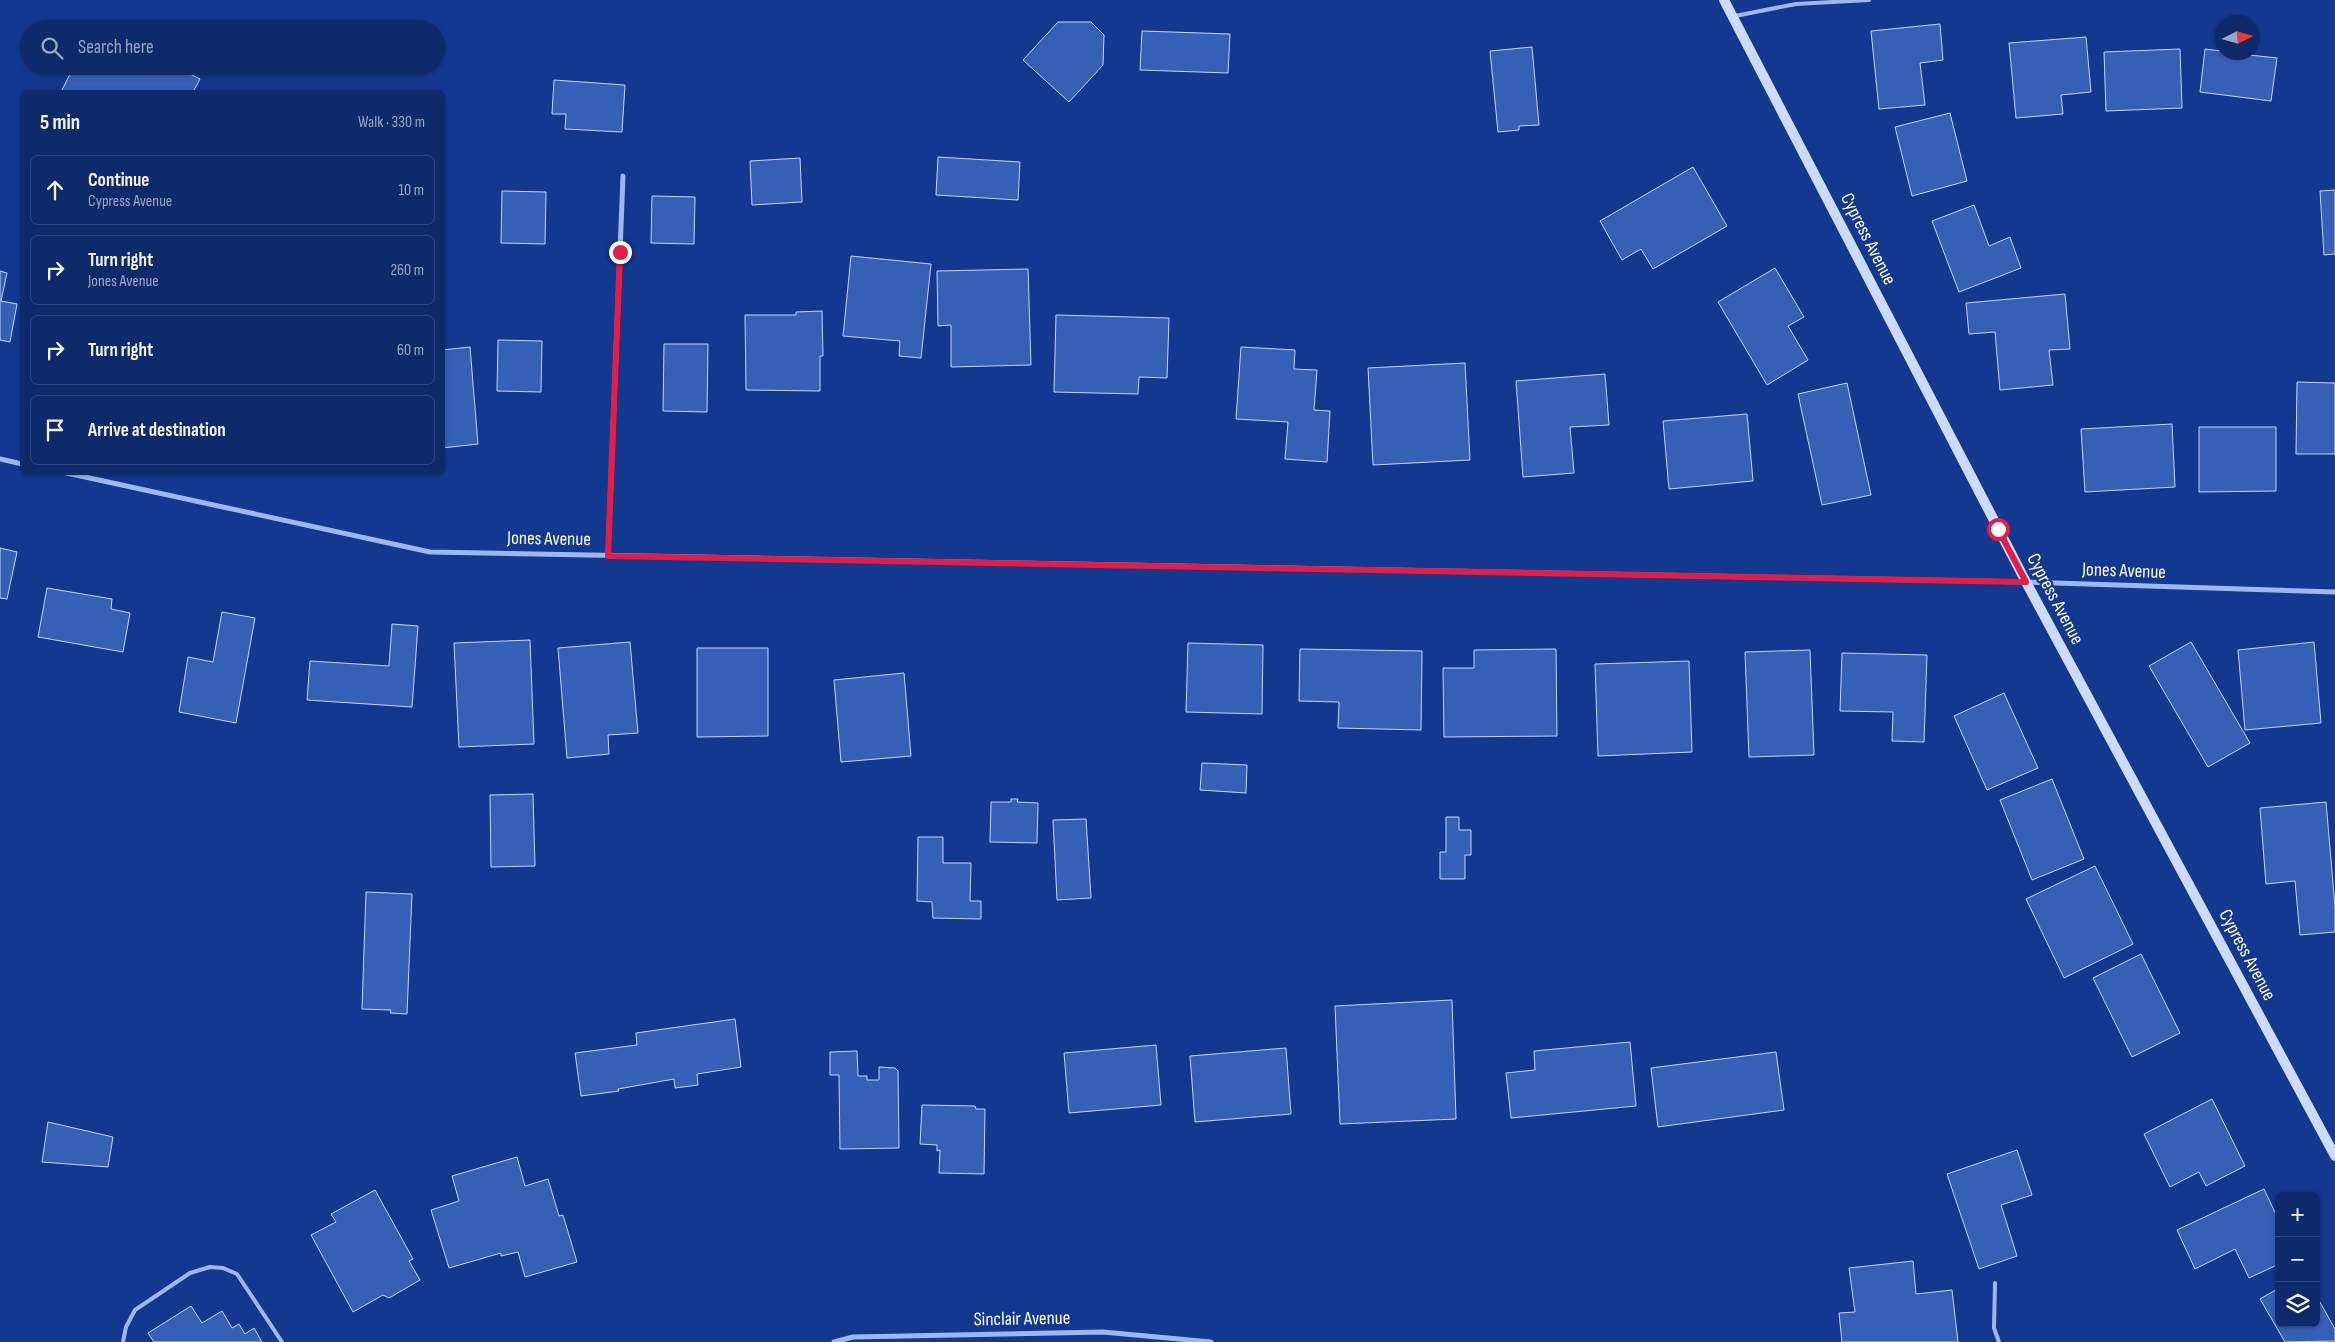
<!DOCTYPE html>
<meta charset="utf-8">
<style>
body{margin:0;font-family:"Sofia Sans Condensed",sans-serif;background:#1c3673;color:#f1f3f6}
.controls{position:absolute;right:15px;bottom:15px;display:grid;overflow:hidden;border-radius:8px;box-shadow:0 1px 4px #0004}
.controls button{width:45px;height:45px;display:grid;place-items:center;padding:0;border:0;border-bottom:1px solid #2e467e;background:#0e2a6b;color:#f1f3f6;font:25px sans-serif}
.compass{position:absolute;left:2215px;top:15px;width:45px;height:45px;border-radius:50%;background:#0e2a6b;box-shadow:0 1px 4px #0004;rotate:85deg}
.stop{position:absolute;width:15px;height:15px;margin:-11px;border:4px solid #e11d48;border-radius:50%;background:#fff}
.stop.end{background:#e11d48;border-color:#fff;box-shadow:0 1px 5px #0008}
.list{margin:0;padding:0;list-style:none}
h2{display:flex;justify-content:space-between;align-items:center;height:65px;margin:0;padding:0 20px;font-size:21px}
h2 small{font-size:16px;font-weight:400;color:#9ba7c1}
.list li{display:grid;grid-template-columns:32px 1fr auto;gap:15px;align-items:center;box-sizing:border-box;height:70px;margin:0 10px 10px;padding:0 10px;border:1px solid #2e467e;border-radius:8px}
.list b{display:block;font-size:19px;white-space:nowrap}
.list p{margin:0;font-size:16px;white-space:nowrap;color:#9ba7c1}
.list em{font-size:16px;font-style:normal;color:#9ba7c1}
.icon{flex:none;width:28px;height:28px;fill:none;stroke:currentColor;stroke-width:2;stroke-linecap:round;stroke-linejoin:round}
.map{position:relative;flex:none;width:2335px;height:1342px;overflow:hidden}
.search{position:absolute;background:#0e2a6b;box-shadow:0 1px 4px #0004;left:20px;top:20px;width:425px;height:55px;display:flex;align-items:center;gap:12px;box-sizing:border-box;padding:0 18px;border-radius:28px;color:#9ba7c1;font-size:19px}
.panel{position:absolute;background:#0e2a6b;box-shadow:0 1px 4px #0004;left:20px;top:90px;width:425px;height:385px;border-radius:8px}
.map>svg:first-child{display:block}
.building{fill:#365fb6;stroke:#c4d6fc}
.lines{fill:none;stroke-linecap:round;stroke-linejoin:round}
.lane{stroke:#9db8f1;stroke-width:4}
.street{stroke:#9db8f1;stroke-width:5}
.secondary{stroke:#ccdafc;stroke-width:10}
.route{stroke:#e11d48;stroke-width:6}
.labels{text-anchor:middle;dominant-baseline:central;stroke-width:4.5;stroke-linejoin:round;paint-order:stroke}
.street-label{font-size:19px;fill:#fff;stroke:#13388f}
</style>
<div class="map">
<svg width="2335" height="1342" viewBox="0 0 2335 1342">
<rect width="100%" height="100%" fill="#13388f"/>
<path class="building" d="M1058 22H1091L1104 35 1103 65 1069 102 1023 60Z
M1940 24 1943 60 1920 63 1925 105 1879 109 1871 31Z
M1142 31 1230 34 1228 73 1140 70Z
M2086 37 2091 92 2061 95 2063 114 2016 118 2009 43Z
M1532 47 1539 125 1519 126V130L1498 132 1490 51Z
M2180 49 2182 108 2106 111 2104 52Z
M2205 49 2222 51V52L2277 58 2271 101 2200 92Z
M74 66H174L200 79 193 92H61Z
M554 80 625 85 622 132 565 129 566 114H552Z
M1950 113 1967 181 1912 196 1895 127Z
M938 157 1020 162 1018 200 936 195Z
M800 158 802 202 752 205 750 161Z
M1693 167 1727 226 1653 269 1641 249 1622 260 1600 221Z
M2335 190V254L2324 255 2320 191Z
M502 191 546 192 545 244 501 243Z
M652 196 695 197 694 244 651 243Z
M1974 205 1989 246 2010 237 2021 268 1959 292 1932 221Z
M851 256 931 264 921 358 899 356 900 341 843 336Z
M1775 268 1804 317 1788 326 1808 360 1767 385 1718 302Z
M1028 269 1031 365 951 367V325L938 326 937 271Z
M0 271 7 273 1 301 17 304 10 342 0 340Z
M2065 294 2070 349 2049 350 2053 385 2000 390 1995 332 1969 334 1966 303Z
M822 311 823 356H820V391L746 390 745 315H796V312Z
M1056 315 1169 318 1167 378 1139 377 1138 394 1054 392Z
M498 340 542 341 541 392 497 391Z
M664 344H708L707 412 663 411Z
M470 347 478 444 442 448V350Z
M1241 347 1295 350 1294 369 1317 370 1314 410 1330 411 1327 462 1285 459 1288 422 1236 419Z
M1465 363 1470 460 1373 465 1368 368Z
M1605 374 1609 425 1570 427 1574 473 1523 477 1516 381Z
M2297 382 2335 383V454H2296Z
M1847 383 1871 495 1822 505 1798 394Z
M1747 414 1753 481 1669 489 1663 421Z
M2172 424 2175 487 2085 492 2081 429Z
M2199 427H2276V491L2199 492Z
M0 548 17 552 7 599 0 598Z
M47 588 112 599 111 609 130 613 123 652 38 637Z
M222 612 255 618 236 723 179 712 188 657 213 662Z
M392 624 418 626 412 707 307 700 310 661 389 666Z
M530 640 534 744 459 747 454 643Z
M630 642 638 733 608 735 609 754 567 758 558 648Z
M2191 642 2250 743 2208 767 2149 666Z
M2314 642 2321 723 2245 730 2238 650Z
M1188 643 1263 645 1262 714 1186 712Z
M697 648H768V736L697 737Z
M1300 649 1422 651 1421 730 1338 728 1339 702 1299 701Z
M1556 649 1557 736 1444 737 1443 668H1474V650Z
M1810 650 1814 755 1749 757 1745 652Z
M1842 653 1927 655 1924 742 1892 741 1893 712 1840 711Z
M1689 661 1692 752 1598 756 1595 664Z
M904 673 911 756 841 762 834 680Z
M2004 693 2038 768 1987 790 1954 716Z
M1202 763 1247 765 1246 793 1200 790Z
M2052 779 2084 859 2032 880 2000 800Z
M533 794 535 866 491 867 490 795Z
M1011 799H1018L1017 802 1038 803 1037 843 990 842 991 802H1011Z
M2326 802 2335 907V932L2300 935 2295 881 2266 884 2260 808Z
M1446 817H1459V830H1471V855H1465V879H1440V852H1446Z
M1086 819 1091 898 1057 900 1053 820Z
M918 837H943V863H971L970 901H981V919L933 918 932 902 917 901Z
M2095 866 2133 944 2064 978 2026 899Z
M366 892 412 894 407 1014 390 1013 391 1010 362 1009Z
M2141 954 2180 1033 2132 1057 2093 978Z
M1452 1000 1456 1119 1340 1124 1335 1006Z
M735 1019 741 1067 697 1074 698 1085 675 1088 674 1079 618 1089 619 1091 581 1096 575 1053 637 1045 636 1033Z
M1630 1042 1636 1106 1511 1118 1506 1073 1535 1070 1534 1051Z
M1156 1045 1161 1105 1069 1113 1064 1053Z
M1286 1048 1291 1114 1195 1122 1190 1056Z
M857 1051 858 1076H867V1080H879V1067L895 1068 898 1071 899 1148 840 1149 839 1075H830V1052Z
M1776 1052 1784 1110 1658 1127 1651 1068Z
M2212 1099 2245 1166 2206 1186 2199 1172 2170 1187 2144 1134Z
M922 1105 975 1106 976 1109H985L984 1174 939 1173 940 1150 937 1151V1145L920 1144Z
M48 1122 113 1137 108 1167 42 1162Z
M2017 1150 2032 1195 2001 1205 2017 1256 1979 1269 1947 1174Z
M517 1157 525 1186 548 1179 559 1216 563 1215 577 1262 525 1277 518 1252 501 1256V1253L449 1268 431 1210 459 1201 452 1176Z
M2264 1189 2279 1221V1264L2249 1278 2235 1249 2195 1269 2177 1230Z
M375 1190 413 1259 409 1261 420 1280 389 1298 383 1295 353 1312 311 1235 336 1222 331 1214Z
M1913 1261 1916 1294 1952 1290 1958 1342H1842L1839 1313 1855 1312 1849 1268Z
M2279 1288V1323H2316V1295L2335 1329V1341L2285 1342 2260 1299Z
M191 1306 202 1323 222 1311 232 1328 239 1324 245 1334 254 1328 262 1342H154L148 1333Z"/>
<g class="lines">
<path class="lane" d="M1735 16 1796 4 1869 0
M1995 1283 1994 1328 1999 1342
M123 1342 126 1327 135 1310 190 1273 210 1267 223 1268 237 1274 282 1342"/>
<path class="street" d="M0 459 22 464
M62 472 430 552 2026 582 2335 592
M608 556 623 176
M834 1342 853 1337 1103 1332 1211 1342"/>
<path class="secondary" d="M1724 0 2026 582 2335 1156"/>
</g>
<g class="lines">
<path class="route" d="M620 252 608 556 2026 582 1998 529"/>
</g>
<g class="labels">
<g class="street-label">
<text transform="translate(1868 239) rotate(63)">Cypress Avenue</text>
<text transform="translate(549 539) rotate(1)">Jones Avenue</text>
<text transform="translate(2124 571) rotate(2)">Jones Avenue</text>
<text transform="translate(2055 599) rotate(62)">Cypress Avenue</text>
<text transform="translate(2247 955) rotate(62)">Cypress Avenue</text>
<text transform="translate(1022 1319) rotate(-1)">Sinclair Avenue</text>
</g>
</g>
</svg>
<div class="controls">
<button>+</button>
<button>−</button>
<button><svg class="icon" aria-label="layers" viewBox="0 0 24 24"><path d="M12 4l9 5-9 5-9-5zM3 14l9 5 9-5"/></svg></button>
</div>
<svg class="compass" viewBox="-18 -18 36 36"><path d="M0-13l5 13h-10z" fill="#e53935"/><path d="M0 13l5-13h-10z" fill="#9ba7c1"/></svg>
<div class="stop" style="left:1998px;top:529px"></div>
<div class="stop end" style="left:620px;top:252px"></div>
<div class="search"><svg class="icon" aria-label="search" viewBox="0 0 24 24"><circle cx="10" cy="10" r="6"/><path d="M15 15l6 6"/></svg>Search here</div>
<section class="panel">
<h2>5 min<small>Walk · 330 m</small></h2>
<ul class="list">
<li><svg class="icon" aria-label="ahead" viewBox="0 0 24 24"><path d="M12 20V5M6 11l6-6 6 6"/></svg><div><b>Continue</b><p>Cypress Avenue</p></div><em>10 m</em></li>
<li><svg class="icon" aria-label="right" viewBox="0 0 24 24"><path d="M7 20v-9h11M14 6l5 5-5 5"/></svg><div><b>Turn right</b><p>Jones Avenue</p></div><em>260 m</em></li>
<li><svg class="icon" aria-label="right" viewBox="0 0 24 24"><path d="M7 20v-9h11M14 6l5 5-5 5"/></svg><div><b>Turn right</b></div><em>60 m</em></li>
<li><svg class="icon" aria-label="arrive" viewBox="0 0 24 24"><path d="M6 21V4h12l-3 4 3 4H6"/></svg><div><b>Arrive at destination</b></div></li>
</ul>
</section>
</div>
